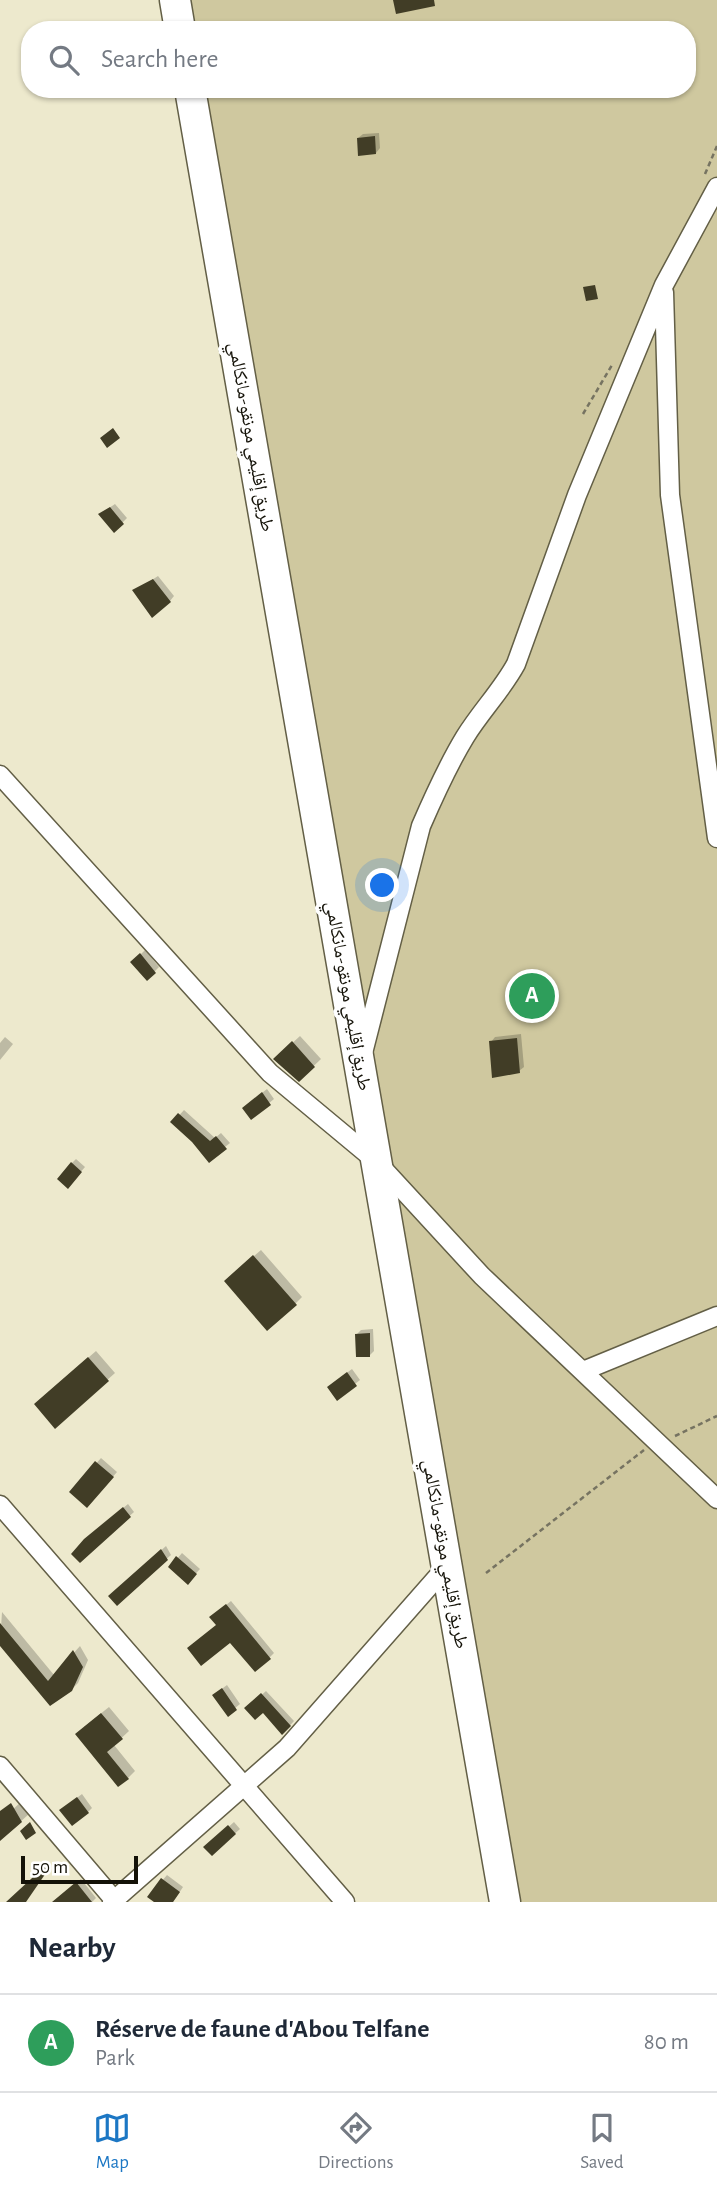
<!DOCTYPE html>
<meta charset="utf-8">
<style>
body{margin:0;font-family:"Alegreya Sans","Noto Naskh Arabic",sans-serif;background:#f6f6f7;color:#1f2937}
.scale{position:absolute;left:21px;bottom:18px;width:117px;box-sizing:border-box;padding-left:7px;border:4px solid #141208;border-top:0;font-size:19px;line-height:24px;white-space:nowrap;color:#141208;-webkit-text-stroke:5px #fff;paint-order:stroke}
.you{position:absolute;left:383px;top:886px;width:24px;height:24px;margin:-18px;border:5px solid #fff;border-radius:50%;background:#1a73e8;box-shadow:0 0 0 10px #1a73e833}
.badge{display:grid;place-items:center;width:46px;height:46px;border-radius:50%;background:#1c77c4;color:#fff;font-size:23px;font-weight:700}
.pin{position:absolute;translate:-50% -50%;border:4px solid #fff;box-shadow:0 2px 7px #0006}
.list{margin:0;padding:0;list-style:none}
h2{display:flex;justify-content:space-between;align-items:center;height:91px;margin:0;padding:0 28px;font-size:30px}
h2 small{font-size:23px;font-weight:400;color:#747a83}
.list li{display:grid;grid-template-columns:46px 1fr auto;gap:21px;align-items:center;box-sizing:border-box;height:98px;padding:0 28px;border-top:2px solid #e0e1e3}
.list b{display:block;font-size:26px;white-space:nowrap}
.list p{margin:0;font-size:23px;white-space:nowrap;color:#747a83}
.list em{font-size:23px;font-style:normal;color:#747a83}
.icon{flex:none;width:38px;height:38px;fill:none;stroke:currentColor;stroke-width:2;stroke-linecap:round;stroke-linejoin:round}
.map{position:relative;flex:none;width:717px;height:1902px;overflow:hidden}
.search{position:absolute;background:#fff;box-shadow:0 2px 5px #0004;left:21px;right:21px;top:21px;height:77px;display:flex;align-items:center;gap:18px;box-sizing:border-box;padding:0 24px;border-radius:28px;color:#747a83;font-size:26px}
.sheet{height:189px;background:#fff}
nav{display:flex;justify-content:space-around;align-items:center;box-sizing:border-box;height:98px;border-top:2px solid #e0e1e3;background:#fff;font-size:19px;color:#747a83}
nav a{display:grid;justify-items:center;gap:4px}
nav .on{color:#1c77c4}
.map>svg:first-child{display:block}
.green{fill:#cfc89f}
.shadow{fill:#0003}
.building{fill:#413d26}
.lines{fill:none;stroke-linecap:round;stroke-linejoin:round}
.minor-casing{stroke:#635f46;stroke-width:21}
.trunk-casing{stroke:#635f46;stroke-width:33}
.path{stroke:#767361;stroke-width:2.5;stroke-dasharray:5 3.5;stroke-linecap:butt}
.minor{stroke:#fff;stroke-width:18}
.trunk{stroke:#fff;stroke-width:30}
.labels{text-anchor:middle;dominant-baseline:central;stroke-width:7;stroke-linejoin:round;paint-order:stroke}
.street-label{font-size:19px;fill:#141208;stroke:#fff}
</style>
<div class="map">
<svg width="717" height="1902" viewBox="0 0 717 1902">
<rect width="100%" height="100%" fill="#ede9cd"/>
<path class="green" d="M175 0H717V1902H505L190 89H687V30H180Z"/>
<path class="shadow" d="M379 133 380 148 376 153 358 138 363 134Z
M115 504 127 518 115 530 100 514Z
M158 576 174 596 170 601 135 591Z
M145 950 159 967 147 979 133 962Z
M521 1034 524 1067 519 1071 491 1042 495 1037Z
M300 1036 321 1059 299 1080 275 1059Z
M5 1037 13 1044 0 1060V1043Z
M267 1089 274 1099 251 1118 248 1104Z
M184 1110 215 1138 221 1133 230 1143 225 1147 193 1140 173 1122Z
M76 1159 85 1167 72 1182V1163Z
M261 1250 302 1297 295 1304 233 1274Z
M373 1329 374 1351 370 1355 357 1334 361 1330Z
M96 1351 115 1373 56 1426 43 1397Z
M352 1369 360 1380 337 1398 333 1383Z
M101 1458 117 1472 91 1502 71 1492Z
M128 1504 134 1512 80 1560 91 1535Z
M166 1546 171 1555 117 1603 110 1596Z
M182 1553 200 1569 188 1582 170 1567Z
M231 1601 274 1653 269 1658 218 1625 216 1613Z
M2 1612 54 1675 80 1646 88 1660 78 1683 71 1690 50 1703 0 1643Z
M227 1685 240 1704 228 1714 219 1691Z
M266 1691 294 1721 283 1733 263 1711 247 1708Z
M109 1707 129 1731 114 1745 135 1771 128 1778 84 1727Z
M82 1794 92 1808 88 1812 66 1806Z
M21 1802 29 1814 0 1840V1821Z
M234 1822 240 1829 212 1854 206 1847Z
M167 1875 183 1887 173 1902H157L149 1896Z
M81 1879 96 1898 92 1902H67L66 1892Z"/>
<path class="building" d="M393 0H434L435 6 396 14Z
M375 136 376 154 358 156 357 138Z
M595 285 598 299 586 301 583 287Z
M113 428 120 438 107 448 100 438Z
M110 507 124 524 114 533 98 514Z
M153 579 171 602 152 618 132 590Z
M140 953 156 973 147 981 130 962Z
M517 1038 520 1073 492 1078 489 1041Z
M292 1041 315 1067 299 1082 273 1059Z
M262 1092 271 1105 251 1120 242 1108Z
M178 1113 210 1141 216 1136 227 1149 209 1163 192 1142 170 1122Z
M71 1162 82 1172 68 1189 57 1179Z
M253 1255 297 1305 267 1331 224 1281Z
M370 1333V1357H356L355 1334Z
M88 1357 109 1381 55 1429 34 1404Z
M347 1372 357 1386 337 1401 327 1387Z
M95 1461 114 1477 87 1508 69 1492Z
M123 1507 131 1517 80 1563 71 1554 84 1539Z
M161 1549 168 1560 117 1606 108 1596Z
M176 1556 197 1574 188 1585 168 1567Z
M226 1604 271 1659 255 1672 230 1643 201 1666 187 1648 216 1625 209 1617Z
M0 1623 48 1681 73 1650 83 1667 72 1691 50 1706 0 1646Z
M222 1688 237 1710 228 1717 212 1695Z
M261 1693 291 1726 282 1735 263 1713 255 1720 244 1708Z
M101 1713 123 1739 107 1752 129 1779 118 1787 75 1734Z
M77 1797 89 1813 72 1826 59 1810Z
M11 1803 22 1822 0 1841V1811Z
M30 1822 36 1833 26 1840 20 1831Z
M228 1825 236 1834 212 1856 203 1847Z
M44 1867 48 1870 26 1902H6Z
M161 1878 180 1892 173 1902H154L147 1897Z
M76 1882 92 1902H52Z"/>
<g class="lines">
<g class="minor-casing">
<path id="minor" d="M664 292 670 495 717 838
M0 775 270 1073 377 1162 482 1276 717 1499
M363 1053 421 826C434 796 448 765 465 737 481 711 502 690 516 664L577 495 664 285 717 187
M583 1371 717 1316
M0 1505 345 1902
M0 1766 116 1902
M112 1902 287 1748 447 1566"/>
</g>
<g class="trunk-casing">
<path id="trunk" d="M175 0 180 30
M190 89 505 1902"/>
</g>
<path class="path" d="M705 174 717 146
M583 414 612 365
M675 1436 717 1416
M486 1573 644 1450"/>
<use href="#minor" class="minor"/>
<use href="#trunk" class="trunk"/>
</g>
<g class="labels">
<g class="street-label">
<text transform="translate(251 437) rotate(80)">طريق إقليمي مونقو-مانكالمي</text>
<text transform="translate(348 996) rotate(80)">طريق إقليمي مونقو-مانكالمي</text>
<text transform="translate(445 1554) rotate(80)">طريق إقليمي مونقو-مانكالمي</text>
</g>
</g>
</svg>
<div class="scale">50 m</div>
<div class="you"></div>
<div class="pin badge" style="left:532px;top:996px;background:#2e9e5b">A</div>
<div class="search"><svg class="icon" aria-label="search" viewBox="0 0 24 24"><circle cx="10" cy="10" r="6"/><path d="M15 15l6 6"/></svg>Search here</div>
</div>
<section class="sheet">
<h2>Nearby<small></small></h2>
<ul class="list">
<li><span class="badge" style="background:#2e9e5b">A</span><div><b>Réserve de faune d'Abou Telfane</b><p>Park</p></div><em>80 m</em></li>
</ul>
</section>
<nav>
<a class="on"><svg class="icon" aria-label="map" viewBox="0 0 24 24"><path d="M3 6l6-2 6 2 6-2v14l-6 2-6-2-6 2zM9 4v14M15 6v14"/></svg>Map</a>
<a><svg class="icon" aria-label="directions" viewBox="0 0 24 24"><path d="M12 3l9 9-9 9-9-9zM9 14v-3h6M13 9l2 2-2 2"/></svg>Directions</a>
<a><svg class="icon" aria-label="saved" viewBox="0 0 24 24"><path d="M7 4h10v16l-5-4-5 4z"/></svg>Saved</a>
</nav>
